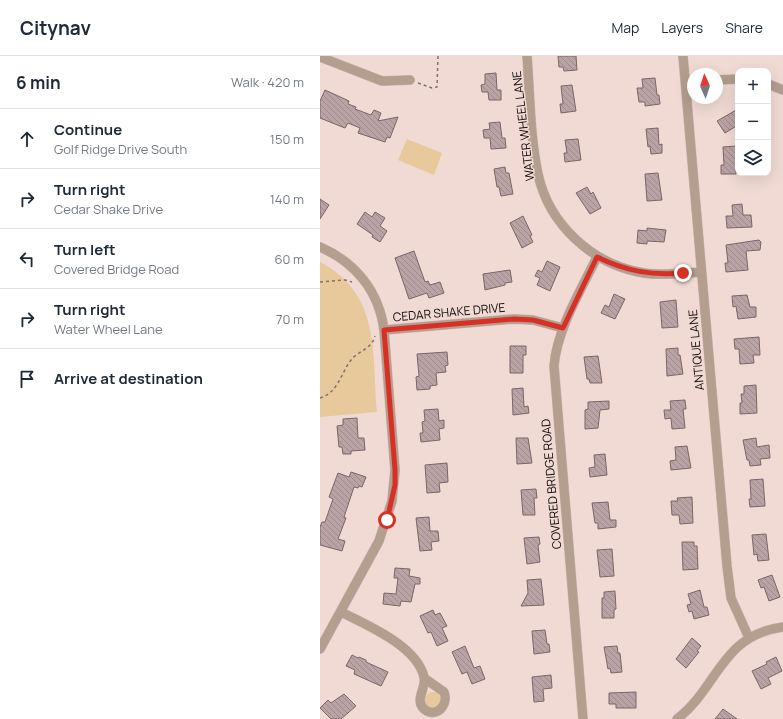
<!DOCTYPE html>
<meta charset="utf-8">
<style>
body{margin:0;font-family:Manrope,sans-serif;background:#f2f2f3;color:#1f2937}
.controls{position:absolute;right:12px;top:12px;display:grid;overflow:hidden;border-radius:8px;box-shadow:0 4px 16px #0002}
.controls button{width:36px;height:36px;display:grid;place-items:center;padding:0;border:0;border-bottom:1px solid #e0e1e3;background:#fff;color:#1f2937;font:20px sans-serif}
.compass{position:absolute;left:367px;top:12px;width:36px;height:36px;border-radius:50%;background:#fff;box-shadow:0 4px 16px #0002;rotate:357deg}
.stop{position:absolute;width:12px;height:12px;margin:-9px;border:3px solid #d93025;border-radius:50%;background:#fff}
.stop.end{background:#d93025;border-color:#fff;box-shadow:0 1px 4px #0008}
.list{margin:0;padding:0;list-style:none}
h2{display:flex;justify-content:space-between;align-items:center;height:52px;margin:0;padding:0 16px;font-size:17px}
h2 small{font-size:13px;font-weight:400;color:#747a83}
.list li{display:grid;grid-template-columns:26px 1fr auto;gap:12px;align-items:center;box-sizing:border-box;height:60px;padding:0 16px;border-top:1px solid #e0e1e3}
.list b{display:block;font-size:15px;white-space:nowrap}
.list p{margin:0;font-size:13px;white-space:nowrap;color:#747a83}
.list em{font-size:13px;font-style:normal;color:#747a83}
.icon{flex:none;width:22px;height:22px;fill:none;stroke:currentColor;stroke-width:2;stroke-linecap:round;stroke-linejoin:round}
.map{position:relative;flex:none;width:463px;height:663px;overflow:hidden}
header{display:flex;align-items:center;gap:24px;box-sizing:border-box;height:56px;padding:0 20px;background:#fff;border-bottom:1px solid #e0e1e3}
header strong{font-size:19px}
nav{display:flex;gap:22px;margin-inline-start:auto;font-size:14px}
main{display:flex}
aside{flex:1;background:#fff}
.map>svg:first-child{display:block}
.green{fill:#e8c99b}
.building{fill:url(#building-back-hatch);stroke:#7b6567}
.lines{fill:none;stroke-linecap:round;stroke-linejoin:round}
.minor-casing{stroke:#cdb9b3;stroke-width:10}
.path{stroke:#80716d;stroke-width:1.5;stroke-dasharray:3 3;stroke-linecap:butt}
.minor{stroke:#b39e90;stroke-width:9}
.route{stroke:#d93025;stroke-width:5}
.labels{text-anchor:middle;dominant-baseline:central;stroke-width:3;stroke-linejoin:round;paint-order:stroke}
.street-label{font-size:12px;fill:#110a08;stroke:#f1dad4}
</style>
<header>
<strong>Citynav</strong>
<nav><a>Map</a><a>Layers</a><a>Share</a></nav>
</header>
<main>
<aside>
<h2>6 min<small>Walk · 420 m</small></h2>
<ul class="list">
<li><svg class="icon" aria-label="ahead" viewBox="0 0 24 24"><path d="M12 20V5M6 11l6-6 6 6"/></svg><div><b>Continue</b><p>Golf Ridge Drive South</p></div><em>150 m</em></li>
<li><svg class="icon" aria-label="right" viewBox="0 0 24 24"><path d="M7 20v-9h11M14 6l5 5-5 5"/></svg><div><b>Turn right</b><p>Cedar Shake Drive</p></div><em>140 m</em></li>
<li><svg class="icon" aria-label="left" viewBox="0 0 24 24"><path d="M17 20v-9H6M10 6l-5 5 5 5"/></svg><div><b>Turn left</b><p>Covered Bridge Road</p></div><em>60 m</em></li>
<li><svg class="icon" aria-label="right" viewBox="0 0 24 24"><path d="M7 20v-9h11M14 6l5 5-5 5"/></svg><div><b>Turn right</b><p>Water Wheel Lane</p></div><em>70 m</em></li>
<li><svg class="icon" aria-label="arrive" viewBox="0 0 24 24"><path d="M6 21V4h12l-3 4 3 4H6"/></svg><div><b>Arrive at destination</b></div></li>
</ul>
</aside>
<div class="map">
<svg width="463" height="663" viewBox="0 0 463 663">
<defs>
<pattern id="building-back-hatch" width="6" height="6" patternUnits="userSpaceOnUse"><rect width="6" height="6" fill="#baa3a4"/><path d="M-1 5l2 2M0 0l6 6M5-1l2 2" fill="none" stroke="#9f8b8c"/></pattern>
</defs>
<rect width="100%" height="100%" fill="#f1dad4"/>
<path class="green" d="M87 83 122 97 114 119 78 104Z
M0 206C61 238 52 297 57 356L0 361Z
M105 644a8 8 0 1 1 16 0a8 8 0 1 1-16 0Z"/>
<path class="building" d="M238 0H256L257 14 244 15 243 11H239Z
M176 17 177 34H181V44H169L168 36H162L161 29 165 28V18Z
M335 22 337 39H339L340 48 325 50V46H319L317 32H323L322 23Z
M252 29 256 55 241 57 240 48H243L241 30Z
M5 34 29 45 28 48 36 51 35 53 51 59 54 54 61 57 58 65 78 61 70 82 67 81 65 86 38 77 40 72 28 67 25 72 0 62V45Z
M418 53V69L405 77 397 65Z
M180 66 182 82H185L186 92 171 93 170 82H164L163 74 170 73 169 67Z
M338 72 339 89 342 88V97L331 98 330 90 328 91 326 73Z
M258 83 261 104 245 106 244 97H247L245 84Z
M416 90V118H401V109H404L403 91Z
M185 111 186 117H189L193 138 181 140 179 131H177L174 113Z
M338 117 342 144 327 145 325 118Z
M267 131 271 138 273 136 281 152 270 158 256 137Z
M0 143 9 149 0 163Z
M422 148 423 159H431L432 171 407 172 406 160H413L412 149Z
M45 156 52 161 55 156 65 162 60 170 67 175 60 186 52 181 53 179 37 168Z
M203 160 212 179 210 180 213 186 202 192 190 167Z
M327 172 346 174 344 186 327 185V188L317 187 318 174 327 175Z
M439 184 441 186 440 194 426 195 428 214 406 216 405 207H408L406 189Z
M94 195 105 226 108 225 110 229 120 226 124 237 109 242 107 237 89 243 75 202Z
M227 205 240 211 230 235 217 229 220 222 215 220 218 214 222 216Z
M190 214 192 226 185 227V229L165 234 163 218Z
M294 238 305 243 295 263 281 257 285 249 289 251Z
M427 239 430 251H436V261L418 263 416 250 413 251 412 240Z
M356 244 358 271 342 272 340 246Z
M439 281 440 299H433L434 307 420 308 419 293H415L414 283Z
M190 290H206V299H203V317H190Z
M358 292V299H360L363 318 347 320 346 293Z
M127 296 128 309 125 310 126 316 116 317 117 329 110 330V333L97 334 96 321 99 320 97 298Z
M278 300 282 327H270L269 323H267L264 301Z
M436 329 437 357 420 358V347H422L421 338H424V330Z
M203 332 204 351 208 350 209 357 193 359 192 333Z
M365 344 366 353H363L365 372 352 373 351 362 345 363 344 354H351L350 345Z
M289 345V353L280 354 278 372 265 373V354L268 353V346Z
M118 353 119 365 124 364V372L119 373 120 384 101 386 100 377H103L102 366 105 365 104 354Z
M37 362 38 382H44L45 394 31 395V398H23L22 391H19L17 370 23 369V363Z
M196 382H208L212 407 197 408Z
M436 382 437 391 449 389 450 402 440 403 441 409 430 410 429 404H427L423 384Z
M367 390 371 412 351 414 350 405 356 404 355 391Z
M285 398 287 419 270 421 269 412 275 411 274 399Z
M127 407 128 426 119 427 120 436 107 437 105 409Z
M31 416 46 421 42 431 39 430 38 432 34 431 24 461 26 462 18 483 25 485 22 495 0 489V471L2 466H5L13 443 9 441 18 417 29 421Z
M443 423 445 450 430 451 429 443H431L430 424Z
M216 433 217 442H214L215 459H203L201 434Z
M372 441 373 467 360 468 359 459H352L351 445H358L357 442Z
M288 446 290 464H296V471L278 473V467H275L272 447Z
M109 461 110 475H118L119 485 111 486 112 494 100 495 96 462Z
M446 478 449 504 438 505 437 498 434 499 432 479Z
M219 481 220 488 218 489 220 506 207 508 204 482Z
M362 486H374V490H377L378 513 363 514Z
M292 493 294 520 280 521 277 494Z
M75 512 90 513 89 520 100 522V528H95L91 546 81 545 80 550 63 548 64 537 76 538 78 522H74Z
M452 519 460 541 449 545 444 531 441 532 438 524Z
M221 523 224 549 201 550 208 537 207 524Z
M380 534 384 551H387L389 559 374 563 372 555 369 556 367 549 371 548 368 538Z
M295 535 296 553 294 554V562H282V542H284V536Z
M113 554 115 559 120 557 127 570 122 572 128 585 117 590 111 576 108 577 100 560Z
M225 574 227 588H229L230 596 214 598 212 575Z
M372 582 381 590 377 595 379 596 366 612 356 603Z
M145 590 154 612 160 610 165 623 152 628 147 616 142 618 132 596Z
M297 590 298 597H300L302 616 291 617 290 612 288 613 284 591Z
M32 599 38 602 39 601 46 604V606L68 616 61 630 34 618 35 614 26 610Z
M456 601 462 615 448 622 451 628 441 633 432 615 447 608 446 606Z
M231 619 232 632 223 633 224 645 214 646 212 621Z
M316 636V652H296V648H289V637Z
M24 638 36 650 21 663H11L0 652 8 644 11 647Z
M403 653 417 663H395Z"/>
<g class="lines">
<g class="minor-casing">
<path id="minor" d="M207 0C210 39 210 80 218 118 229 169 273 209 324 217 343 220 362 217 381 216
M363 0 407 510 411 542 429 582
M0 1 62 25 90 24
M397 24 418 23
M448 28 463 34
M0 191C35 206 59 235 64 274L75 414 72 445 59 485 0 593
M64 274 194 263 213 264 243 272
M21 556C47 569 97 590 104 621 107 632 94 643 104 653 116 663 129 649 124 636L104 622
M263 663 234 310C237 273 261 234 277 201
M357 663C398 632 401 579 463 571"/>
</g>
<path class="path" d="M98 27 112 32 117 31 118 0
M0 226 25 224 32 226
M0 342C18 337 21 317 31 304 38 295 52 293 55 280"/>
<use href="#minor" class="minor"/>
</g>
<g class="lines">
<path class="route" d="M67 464 75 429V414L64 274 194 263 213 264 243 272 277 201C306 215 332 220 363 217"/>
</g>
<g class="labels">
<g class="street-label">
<text transform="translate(203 70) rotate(-97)">WATER WHEEL LANE</text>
<text transform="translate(129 256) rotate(-5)">CEDAR SHAKE DRIVE</text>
<text transform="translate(376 294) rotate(-95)">ANTIQUE LANE</text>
<text transform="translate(231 428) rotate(-95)">COVERED BRIDGE ROAD</text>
</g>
</g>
</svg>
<div class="controls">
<button>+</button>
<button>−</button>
<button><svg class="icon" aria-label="layers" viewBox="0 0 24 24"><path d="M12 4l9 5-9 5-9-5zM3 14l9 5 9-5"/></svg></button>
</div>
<svg class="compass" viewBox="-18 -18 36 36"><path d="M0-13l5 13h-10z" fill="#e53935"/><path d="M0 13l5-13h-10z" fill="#747a83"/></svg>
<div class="stop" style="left:67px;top:464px"></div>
<div class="stop end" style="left:363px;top:217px"></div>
</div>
</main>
